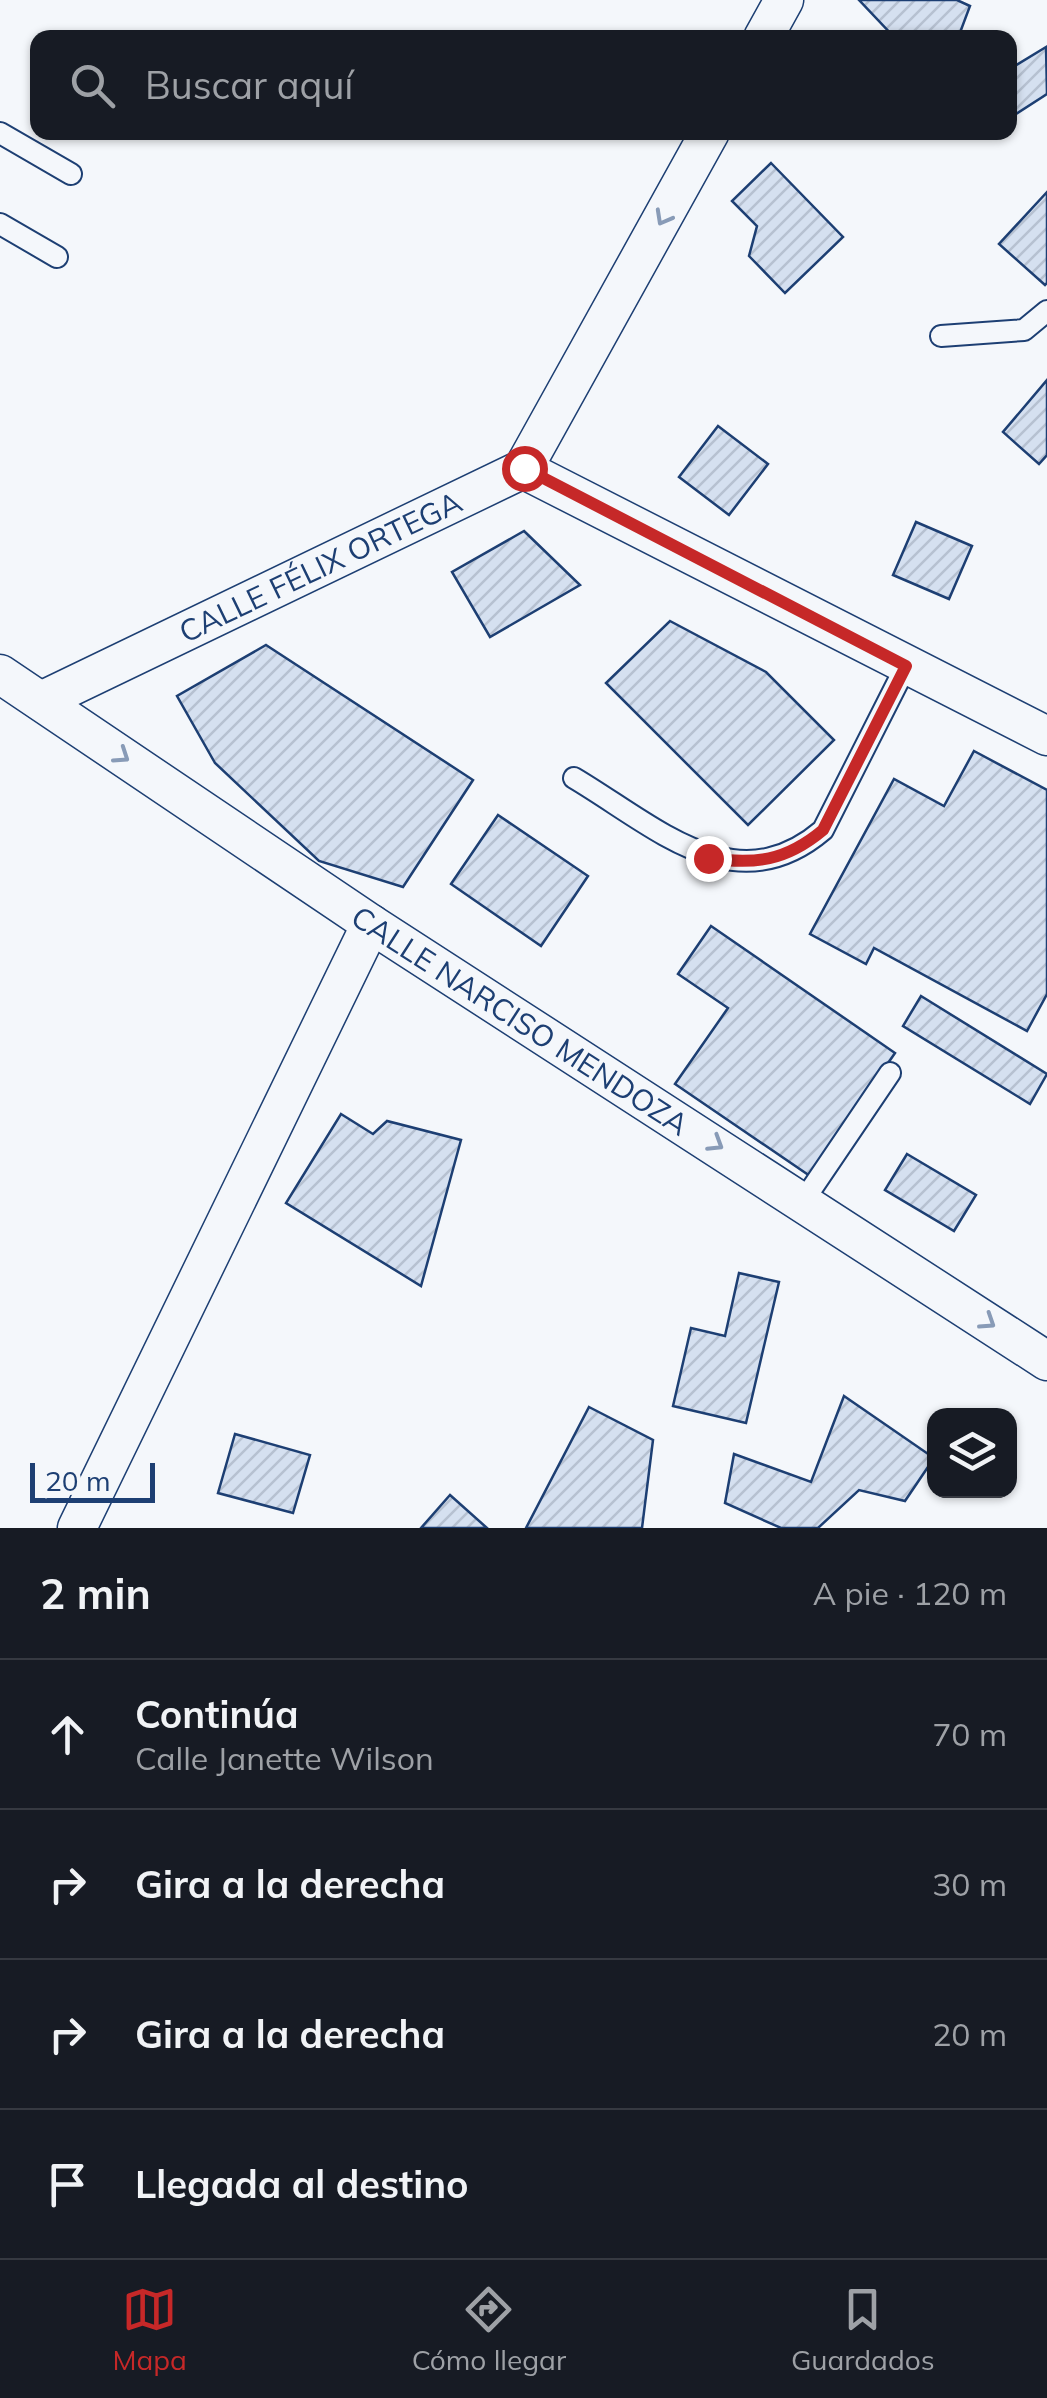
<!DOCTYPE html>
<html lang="es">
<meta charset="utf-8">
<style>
body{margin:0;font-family:Mulish,sans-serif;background:#20242c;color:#f1f3f6}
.controls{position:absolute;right:30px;bottom:30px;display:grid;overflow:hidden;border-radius:20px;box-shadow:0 2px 8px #0004}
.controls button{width:90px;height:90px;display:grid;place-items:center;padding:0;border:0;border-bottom:2px solid #363941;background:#171b24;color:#f1f3f6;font:50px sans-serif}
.scale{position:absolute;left:30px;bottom:25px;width:125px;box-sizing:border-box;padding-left:10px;border:5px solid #1d3f73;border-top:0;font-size:28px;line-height:35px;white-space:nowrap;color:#1d3f73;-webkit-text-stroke:8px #f4f7fb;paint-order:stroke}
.stop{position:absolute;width:30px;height:30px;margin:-22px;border:8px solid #c62828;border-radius:50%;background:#fff}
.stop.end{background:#c62828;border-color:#fff;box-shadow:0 2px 10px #0008}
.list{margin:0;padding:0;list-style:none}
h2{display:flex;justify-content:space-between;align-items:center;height:130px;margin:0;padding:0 40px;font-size:42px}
h2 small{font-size:32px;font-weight:400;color:#9ea1a6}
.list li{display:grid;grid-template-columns:65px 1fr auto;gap:30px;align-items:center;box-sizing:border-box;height:150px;padding:0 40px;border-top:2px solid #363941}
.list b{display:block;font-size:38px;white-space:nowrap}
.list p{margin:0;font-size:32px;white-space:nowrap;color:#9ea1a6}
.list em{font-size:32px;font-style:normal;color:#9ea1a6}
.icon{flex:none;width:55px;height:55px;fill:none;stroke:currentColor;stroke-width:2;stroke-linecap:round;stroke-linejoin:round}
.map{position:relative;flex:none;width:1047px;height:1528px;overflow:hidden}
.search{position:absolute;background:#171b24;box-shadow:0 2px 8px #0004;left:30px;right:30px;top:30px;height:110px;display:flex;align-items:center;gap:25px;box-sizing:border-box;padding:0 35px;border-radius:20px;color:#9ea1a6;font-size:38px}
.sheet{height:730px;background:#171b24}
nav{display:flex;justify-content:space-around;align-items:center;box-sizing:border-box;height:140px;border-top:2px solid #363941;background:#171b24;font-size:28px;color:#9ea1a6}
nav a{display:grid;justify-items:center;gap:5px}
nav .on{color:#c62828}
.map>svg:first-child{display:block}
.building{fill:url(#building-hatch);stroke:#1d3f73;stroke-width:2.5}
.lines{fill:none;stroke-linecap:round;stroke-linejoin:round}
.service-casing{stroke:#1d3f73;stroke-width:24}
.minor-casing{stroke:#1d3f73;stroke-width:41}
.service{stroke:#f4f7fb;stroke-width:20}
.minor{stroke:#f4f7fb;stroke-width:38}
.oneway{stroke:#889bb7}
.route{stroke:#c62828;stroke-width:12}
.labels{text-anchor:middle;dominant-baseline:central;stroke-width:8;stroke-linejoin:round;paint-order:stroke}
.street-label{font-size:30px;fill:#1d3f73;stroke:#f4f7fb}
</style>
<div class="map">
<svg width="1047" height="1528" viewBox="0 0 1047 1528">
<defs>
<pattern id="building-hatch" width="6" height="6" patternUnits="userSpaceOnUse" patternTransform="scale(2.5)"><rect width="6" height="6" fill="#d5e0f0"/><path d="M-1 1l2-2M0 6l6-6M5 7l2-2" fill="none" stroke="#b6c1d1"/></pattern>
</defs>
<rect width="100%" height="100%" fill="#f4f7fb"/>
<path class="building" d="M859 0H957L970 6 958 38H895Z
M1046 47 1047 94 1010 118V69Z
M771 163 843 237 785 293 749 256 757 226 732 201Z
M1047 192V283L1045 285 999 244Z
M1047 380V455L1039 464 1003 432Z
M718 426 768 464 729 515 679 477Z
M916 522 972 546 949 599 893 575Z
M524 531 580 585 490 637 452 572Z
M670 621 766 672 834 740 748 825 606 683Z
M266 645 473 780 403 887 319 861 215 763 177 696Z
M974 751 1047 790V994L1027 1031 874 948 866 964 810 934 894 779 944 806Z
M498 815 588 876 541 946 451 884Z
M711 926 895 1053 810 1176 675 1084 728 1008 678 974Z
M921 996 1047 1074 1030 1104 903 1026Z
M341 1114 373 1134 387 1121 461 1140 421 1286 286 1203Z
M907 1154 976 1195 954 1231 885 1190Z
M739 1273 779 1282 746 1423 673 1406 691 1328 725 1336Z
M844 1396 934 1458 905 1501 859 1490 818 1528H781L725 1503 734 1454 811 1482Z
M589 1407 653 1440 642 1528H526Z
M235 1434 310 1455 293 1513 218 1493Z
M450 1495 487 1528H421Z"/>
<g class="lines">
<g class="service-casing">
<path id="service" d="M0 133 71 174
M0 224 57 257
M941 336 1024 330 1047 311
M574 778C655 826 735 905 823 830L906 666
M804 1200 890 1073"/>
</g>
<g class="minor-casing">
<g id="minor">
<path d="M763 38 784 0"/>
<path d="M523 469 1047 736"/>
<path id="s1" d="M0 674 371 924 1047 1361"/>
<path id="s2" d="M41 701 523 469 710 132"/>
<path d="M77 1528 371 924"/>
</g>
</g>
<use href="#service" class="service"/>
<use href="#minor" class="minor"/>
</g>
<defs><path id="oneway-chevron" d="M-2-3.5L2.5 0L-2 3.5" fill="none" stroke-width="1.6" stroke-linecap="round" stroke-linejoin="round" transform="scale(2.5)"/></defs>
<g class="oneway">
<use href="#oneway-chevron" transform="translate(663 218) rotate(119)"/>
<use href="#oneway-chevron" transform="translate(122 756) rotate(34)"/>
<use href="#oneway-chevron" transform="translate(716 1144) rotate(32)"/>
<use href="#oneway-chevron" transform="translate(988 1322) rotate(33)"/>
</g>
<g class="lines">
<path class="route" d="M524 468 906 666 823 830C786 861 755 865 708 858"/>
</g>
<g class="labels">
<g class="street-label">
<text stroke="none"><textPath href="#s2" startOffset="310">CALLE FÉLIX ORTEGA</textPath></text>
<text stroke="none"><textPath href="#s1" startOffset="625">CALLE NARCISO MENDOZA</textPath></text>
</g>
</g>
</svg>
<div class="controls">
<button><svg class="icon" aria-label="layers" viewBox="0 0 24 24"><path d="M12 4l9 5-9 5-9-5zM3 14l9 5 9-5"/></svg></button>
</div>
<div class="scale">20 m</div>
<div class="stop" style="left:524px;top:468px"></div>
<div class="stop end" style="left:708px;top:858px"></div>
<div class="search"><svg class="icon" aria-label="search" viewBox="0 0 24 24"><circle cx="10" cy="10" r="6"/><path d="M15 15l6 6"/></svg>Buscar aquí</div>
</div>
<section class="sheet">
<h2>2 min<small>A pie · 120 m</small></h2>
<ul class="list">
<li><svg class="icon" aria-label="ahead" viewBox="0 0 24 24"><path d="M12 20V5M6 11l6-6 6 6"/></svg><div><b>Continúa</b><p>Calle Janette Wilson</p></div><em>70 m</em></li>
<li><svg class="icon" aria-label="right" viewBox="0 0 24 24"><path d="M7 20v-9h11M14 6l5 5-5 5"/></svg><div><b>Gira a la derecha</b></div><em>30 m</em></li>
<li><svg class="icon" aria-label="right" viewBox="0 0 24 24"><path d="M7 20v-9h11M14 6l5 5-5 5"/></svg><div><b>Gira a la derecha</b></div><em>20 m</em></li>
<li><svg class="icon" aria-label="arrive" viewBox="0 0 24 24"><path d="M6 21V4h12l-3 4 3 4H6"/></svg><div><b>Llegada al destino</b></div></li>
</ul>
</section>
<nav>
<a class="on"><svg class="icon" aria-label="map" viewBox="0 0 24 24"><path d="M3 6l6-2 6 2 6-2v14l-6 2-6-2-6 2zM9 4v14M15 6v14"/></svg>Mapa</a>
<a><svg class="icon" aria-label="directions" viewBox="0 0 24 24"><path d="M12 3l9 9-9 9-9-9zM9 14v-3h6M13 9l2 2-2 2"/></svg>Cómo llegar</a>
<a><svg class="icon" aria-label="saved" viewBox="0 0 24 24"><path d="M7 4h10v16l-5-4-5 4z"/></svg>Guardados</a>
</nav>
